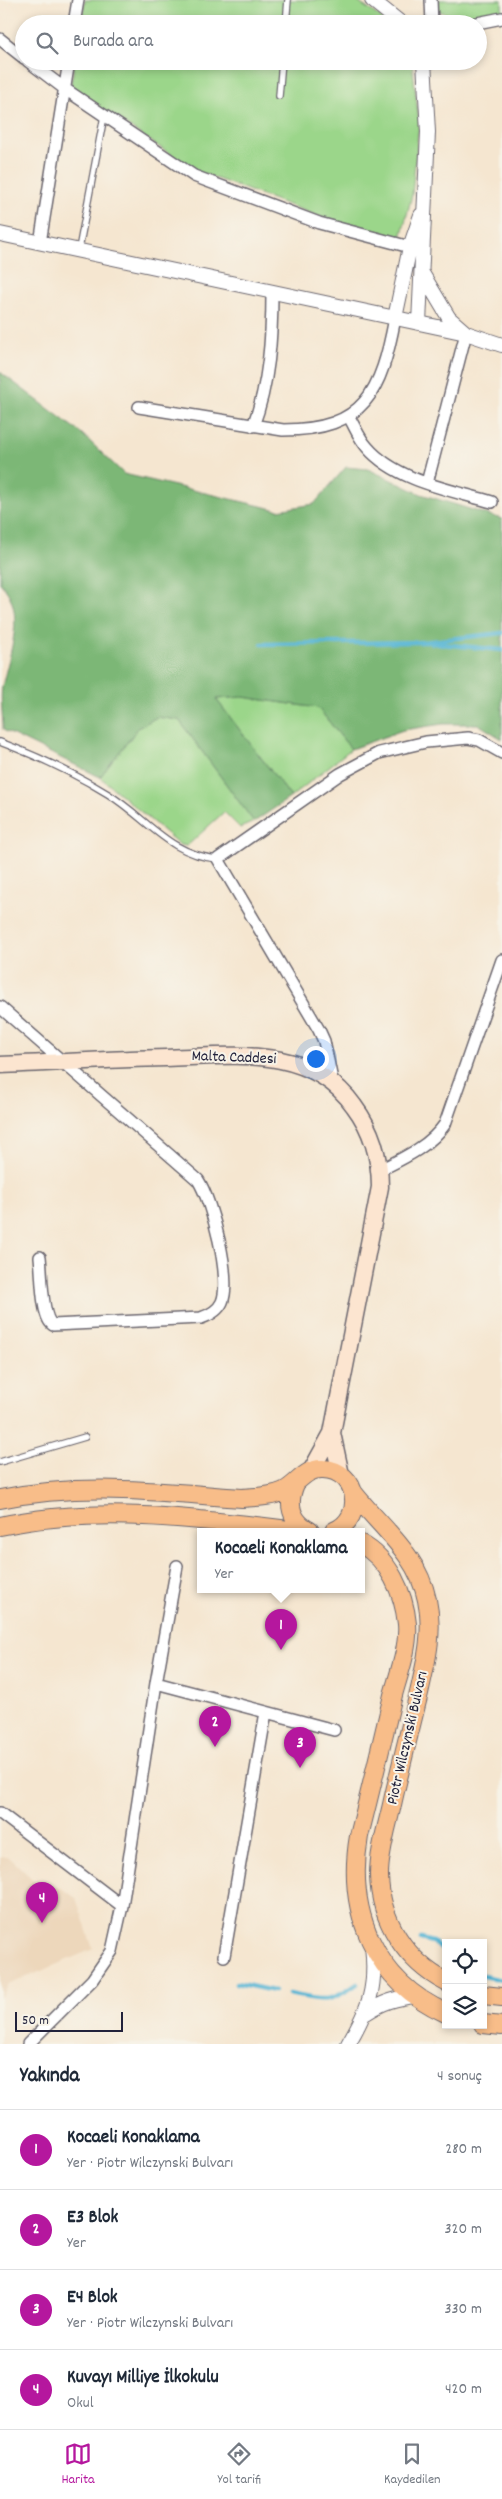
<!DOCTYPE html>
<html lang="tr">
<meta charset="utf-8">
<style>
body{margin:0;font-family:Dekko,sans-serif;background:#f6f6f7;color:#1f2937}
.controls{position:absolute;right:15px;bottom:15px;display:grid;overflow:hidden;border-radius:0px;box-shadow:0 2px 8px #0003}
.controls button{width:45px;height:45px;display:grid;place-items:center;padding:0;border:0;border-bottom:1px solid #e0e1e3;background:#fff;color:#1f2937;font:25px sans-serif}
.scale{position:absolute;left:15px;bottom:12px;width:108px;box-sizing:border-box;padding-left:5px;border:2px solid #22223b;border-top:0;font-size:14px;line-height:18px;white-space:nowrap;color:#22223b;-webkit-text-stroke:4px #f7f3e8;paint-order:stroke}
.you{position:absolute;left:315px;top:1058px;width:18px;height:18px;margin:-12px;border:4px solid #fff;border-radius:50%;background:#1a73e8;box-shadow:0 0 0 8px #1a73e833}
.badge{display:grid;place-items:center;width:32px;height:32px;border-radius:50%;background:#b5179e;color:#fff;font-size:16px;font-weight:700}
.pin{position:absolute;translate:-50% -41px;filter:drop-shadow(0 1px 2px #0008)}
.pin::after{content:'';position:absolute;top:26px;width:18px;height:15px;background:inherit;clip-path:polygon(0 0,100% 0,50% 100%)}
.popup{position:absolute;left:197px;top:1528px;width:168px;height:65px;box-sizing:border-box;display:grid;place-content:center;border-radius:0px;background:#fff;filter:drop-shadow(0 1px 4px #0005);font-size:16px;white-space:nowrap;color:#747a83}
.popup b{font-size:19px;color:#1f2937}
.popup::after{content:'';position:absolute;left:50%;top:100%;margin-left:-10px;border:10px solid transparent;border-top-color:#fff}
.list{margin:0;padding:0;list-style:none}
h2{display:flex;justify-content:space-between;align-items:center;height:65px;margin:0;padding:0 20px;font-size:21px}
h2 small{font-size:16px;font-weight:400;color:#747a83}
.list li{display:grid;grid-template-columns:32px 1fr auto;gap:15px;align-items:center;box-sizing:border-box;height:80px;padding:0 20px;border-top:1px solid #e0e1e3}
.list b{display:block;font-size:19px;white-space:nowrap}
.list p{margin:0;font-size:16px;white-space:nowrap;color:#747a83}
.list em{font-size:16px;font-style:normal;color:#747a83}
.icon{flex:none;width:28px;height:28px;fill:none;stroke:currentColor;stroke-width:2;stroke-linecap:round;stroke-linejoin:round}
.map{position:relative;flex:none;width:502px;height:2044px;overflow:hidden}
.search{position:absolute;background:#fff;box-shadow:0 2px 8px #0003;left:15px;right:15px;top:15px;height:55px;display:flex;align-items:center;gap:12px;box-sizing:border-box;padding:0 18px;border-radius:28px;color:#747a83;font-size:19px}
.sheet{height:385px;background:#fff}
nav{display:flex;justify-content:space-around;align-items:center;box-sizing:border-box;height:70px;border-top:1px solid #e0e1e3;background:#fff;font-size:14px;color:#747a83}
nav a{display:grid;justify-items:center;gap:2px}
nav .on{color:#b5179e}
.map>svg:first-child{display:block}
.built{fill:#edd7bb}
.green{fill:#9bd68a;stroke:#5e7c62}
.forest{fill:#7cb776;stroke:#4f6c58}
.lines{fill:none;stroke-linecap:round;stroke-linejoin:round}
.stream{stroke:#55b5d4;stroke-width:4.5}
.service-casing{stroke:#6c676f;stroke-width:8}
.minor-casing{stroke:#6c676f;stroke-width:14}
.tertiary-casing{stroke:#6c676f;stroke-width:16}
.secondary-casing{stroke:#6c676f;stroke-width:19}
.primary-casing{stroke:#6c676f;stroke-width:20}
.service{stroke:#fff;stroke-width:5.5}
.minor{stroke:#fff;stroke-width:11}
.tertiary{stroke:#fff;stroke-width:14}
.secondary{stroke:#fce5d0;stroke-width:16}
.primary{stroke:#f8bd89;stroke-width:18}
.labels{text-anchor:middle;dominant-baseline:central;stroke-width:4;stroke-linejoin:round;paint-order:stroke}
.street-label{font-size:16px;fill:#22223b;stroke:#f7f3e8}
</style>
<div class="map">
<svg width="502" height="2044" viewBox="0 0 502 2044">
<rect width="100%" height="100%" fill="#f7f3e8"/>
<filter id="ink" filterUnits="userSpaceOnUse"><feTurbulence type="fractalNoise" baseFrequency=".02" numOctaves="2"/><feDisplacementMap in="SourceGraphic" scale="10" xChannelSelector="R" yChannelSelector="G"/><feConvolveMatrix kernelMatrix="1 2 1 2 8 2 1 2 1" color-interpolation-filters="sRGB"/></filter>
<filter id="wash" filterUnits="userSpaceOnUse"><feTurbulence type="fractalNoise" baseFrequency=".0096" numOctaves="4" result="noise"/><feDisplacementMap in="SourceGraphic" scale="20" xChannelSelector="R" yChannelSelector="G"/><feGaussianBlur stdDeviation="1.12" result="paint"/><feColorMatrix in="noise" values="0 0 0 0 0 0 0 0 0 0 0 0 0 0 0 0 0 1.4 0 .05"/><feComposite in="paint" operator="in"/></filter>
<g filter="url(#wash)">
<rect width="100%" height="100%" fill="#f5e6d0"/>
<path class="built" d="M0 1856 10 1858 45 1891 58 1886 76 1898 93 1949 8 1985 0 1998Z"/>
<path class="green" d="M85 0H355L380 17 386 24H81Z
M438 0H502V10L457 18 439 11Z
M75 61H412L419 123 412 195 401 238 340 224 196 171 70 88Z
M243 697 318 708 351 749 291 797 216 699Z
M157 717 179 720 254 822 240 828 224 812 187 846 180 845 100 777 139 727Z"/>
<path class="forest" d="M0 372 81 433 124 474 278 510 314 504 346 467 368 469 421 494 502 519V739L478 724H443L403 730 351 749 318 708 243 697 216 699 291 797 254 822 179 720 157 717 139 727 100 777 3 730C3 716 0 700 2 687 9 654 28 610 0 583Z"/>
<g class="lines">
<path class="stream" d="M431 643 502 650
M262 644 423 642 502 633
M421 1939 432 1942 446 1951
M483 1976 502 1980
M236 1983 274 1991
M289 1994C322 2000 328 2005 357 1984"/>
</g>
</g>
<g filter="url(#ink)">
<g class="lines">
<g class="service-casing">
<path id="service" d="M286 24 288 0
M279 96 282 61
M79 249 104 116
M0 742C37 756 74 773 108 794 147 818 169 855 218 859
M0 1462 85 1437"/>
</g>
<g class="minor-casing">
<path id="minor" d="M431 0 432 24
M74 24 78 0
M472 24 502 18
M0 39 24 58
M28 61 65 89 194 176 319 223 410 247
M40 243 69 61
M139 407 283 430C365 430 381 392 395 318
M349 417C355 427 359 438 367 447 396 481 451 490 492 502
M253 426C269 384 272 337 272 293
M427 483 466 333
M0 1007 198 1180C212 1201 232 1279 222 1302 218 1311 210 1315 201 1318L53 1325C41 1318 42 1272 40 1257
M332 1080 324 1041 319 1030 218 859 340 774 379 753 426 742 468 738 479 740 502 753
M380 1170C404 1158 430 1146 445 1124L502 960
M156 1683 334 1730
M0 1813 122 1906
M224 1956 266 1712
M28 2044 92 1980 112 1951 122 1906 156 1683 177 1566"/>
</g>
<g class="tertiary-casing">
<path id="tertiary" d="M372 0 402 24
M0 234 419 323 466 333 502 345
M422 273 449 318 465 332
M395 318 410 247 421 215
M419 323 428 132 424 61
M366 2013C383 2002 396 1998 415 1996
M348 2044C369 2008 377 1988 372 1946"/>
</g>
<g class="secondary-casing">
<path id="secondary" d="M0 1065C55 1063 111 1059 166 1058 233 1056 310 1044 354 1106 372 1130 380 1157 380 1187L332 1433 311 1471
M332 1433 341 1475"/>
</g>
<g class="primary-casing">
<path id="primary" d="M295 1484C287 1503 290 1521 310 1531
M353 1492C380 1527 418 1554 427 1600 434 1632 426 1662 419 1693 410 1729 401 1765 393 1800 388 1824 379 1850 379 1875 380 1921 406 1961 446 1982
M0 1499C84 1482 158 1492 242 1498 256 1497 271 1497 284 1491 298 1484 305 1468 323 1469 358 1470 366 1518 334 1531
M0 1526C97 1505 201 1519 298 1531
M361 1544C389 1559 404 1593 407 1624 409 1647 399 1673 393 1695 382 1742 371 1789 359 1836 346 1911 374 1981 446 2013
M483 1995 502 1997
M483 2024 502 2026"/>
</g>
<use href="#service" class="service"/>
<use href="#minor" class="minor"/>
<use href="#tertiary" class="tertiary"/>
<use href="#secondary" class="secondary"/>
<use href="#primary" class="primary"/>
</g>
</g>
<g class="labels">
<g class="street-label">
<text transform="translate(234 1058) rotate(2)">Malta Caddesi</text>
<text transform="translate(408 1738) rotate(-77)">Piotr Wilczynski Bulvarı</text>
</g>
</g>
</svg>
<div class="controls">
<button><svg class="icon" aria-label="locate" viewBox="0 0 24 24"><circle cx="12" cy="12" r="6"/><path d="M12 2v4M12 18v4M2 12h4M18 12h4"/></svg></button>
<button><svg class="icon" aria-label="layers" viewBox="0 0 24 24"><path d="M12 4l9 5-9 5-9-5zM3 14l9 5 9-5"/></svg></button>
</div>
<div class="scale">50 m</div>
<div class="you"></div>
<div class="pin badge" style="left:281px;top:1650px">1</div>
<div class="popup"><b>Kocaeli Konaklama</b>Yer</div>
<div class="pin badge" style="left:215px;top:1747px">2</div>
<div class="pin badge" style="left:300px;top:1768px">3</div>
<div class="pin badge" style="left:42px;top:1923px">4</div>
<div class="search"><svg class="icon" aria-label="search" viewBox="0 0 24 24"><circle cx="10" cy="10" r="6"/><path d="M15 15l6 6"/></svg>Burada ara</div>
</div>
<section class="sheet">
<h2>Yakında<small>4 sonuç</small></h2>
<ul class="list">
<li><span class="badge">1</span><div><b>Kocaeli Konaklama</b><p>Yer · Piotr Wilczynski Bulvarı</p></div><em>280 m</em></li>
<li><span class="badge">2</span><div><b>E3 Blok</b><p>Yer</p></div><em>320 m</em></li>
<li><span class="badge">3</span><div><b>E4 Blok</b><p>Yer · Piotr Wilczynski Bulvarı</p></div><em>330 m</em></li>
<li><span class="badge">4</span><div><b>Kuvayı Milliye İlkokulu</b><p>Okul</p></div><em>420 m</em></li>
</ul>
</section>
<nav>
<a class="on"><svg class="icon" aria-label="map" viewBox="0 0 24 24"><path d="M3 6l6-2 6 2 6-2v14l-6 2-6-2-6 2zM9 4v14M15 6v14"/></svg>Harita</a>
<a><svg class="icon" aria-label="directions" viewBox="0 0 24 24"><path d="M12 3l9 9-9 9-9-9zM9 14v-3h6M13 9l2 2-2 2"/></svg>Yol tarifi</a>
<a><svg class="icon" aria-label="saved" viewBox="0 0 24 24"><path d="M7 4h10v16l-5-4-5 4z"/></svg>Kaydedilen</a>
</nav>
